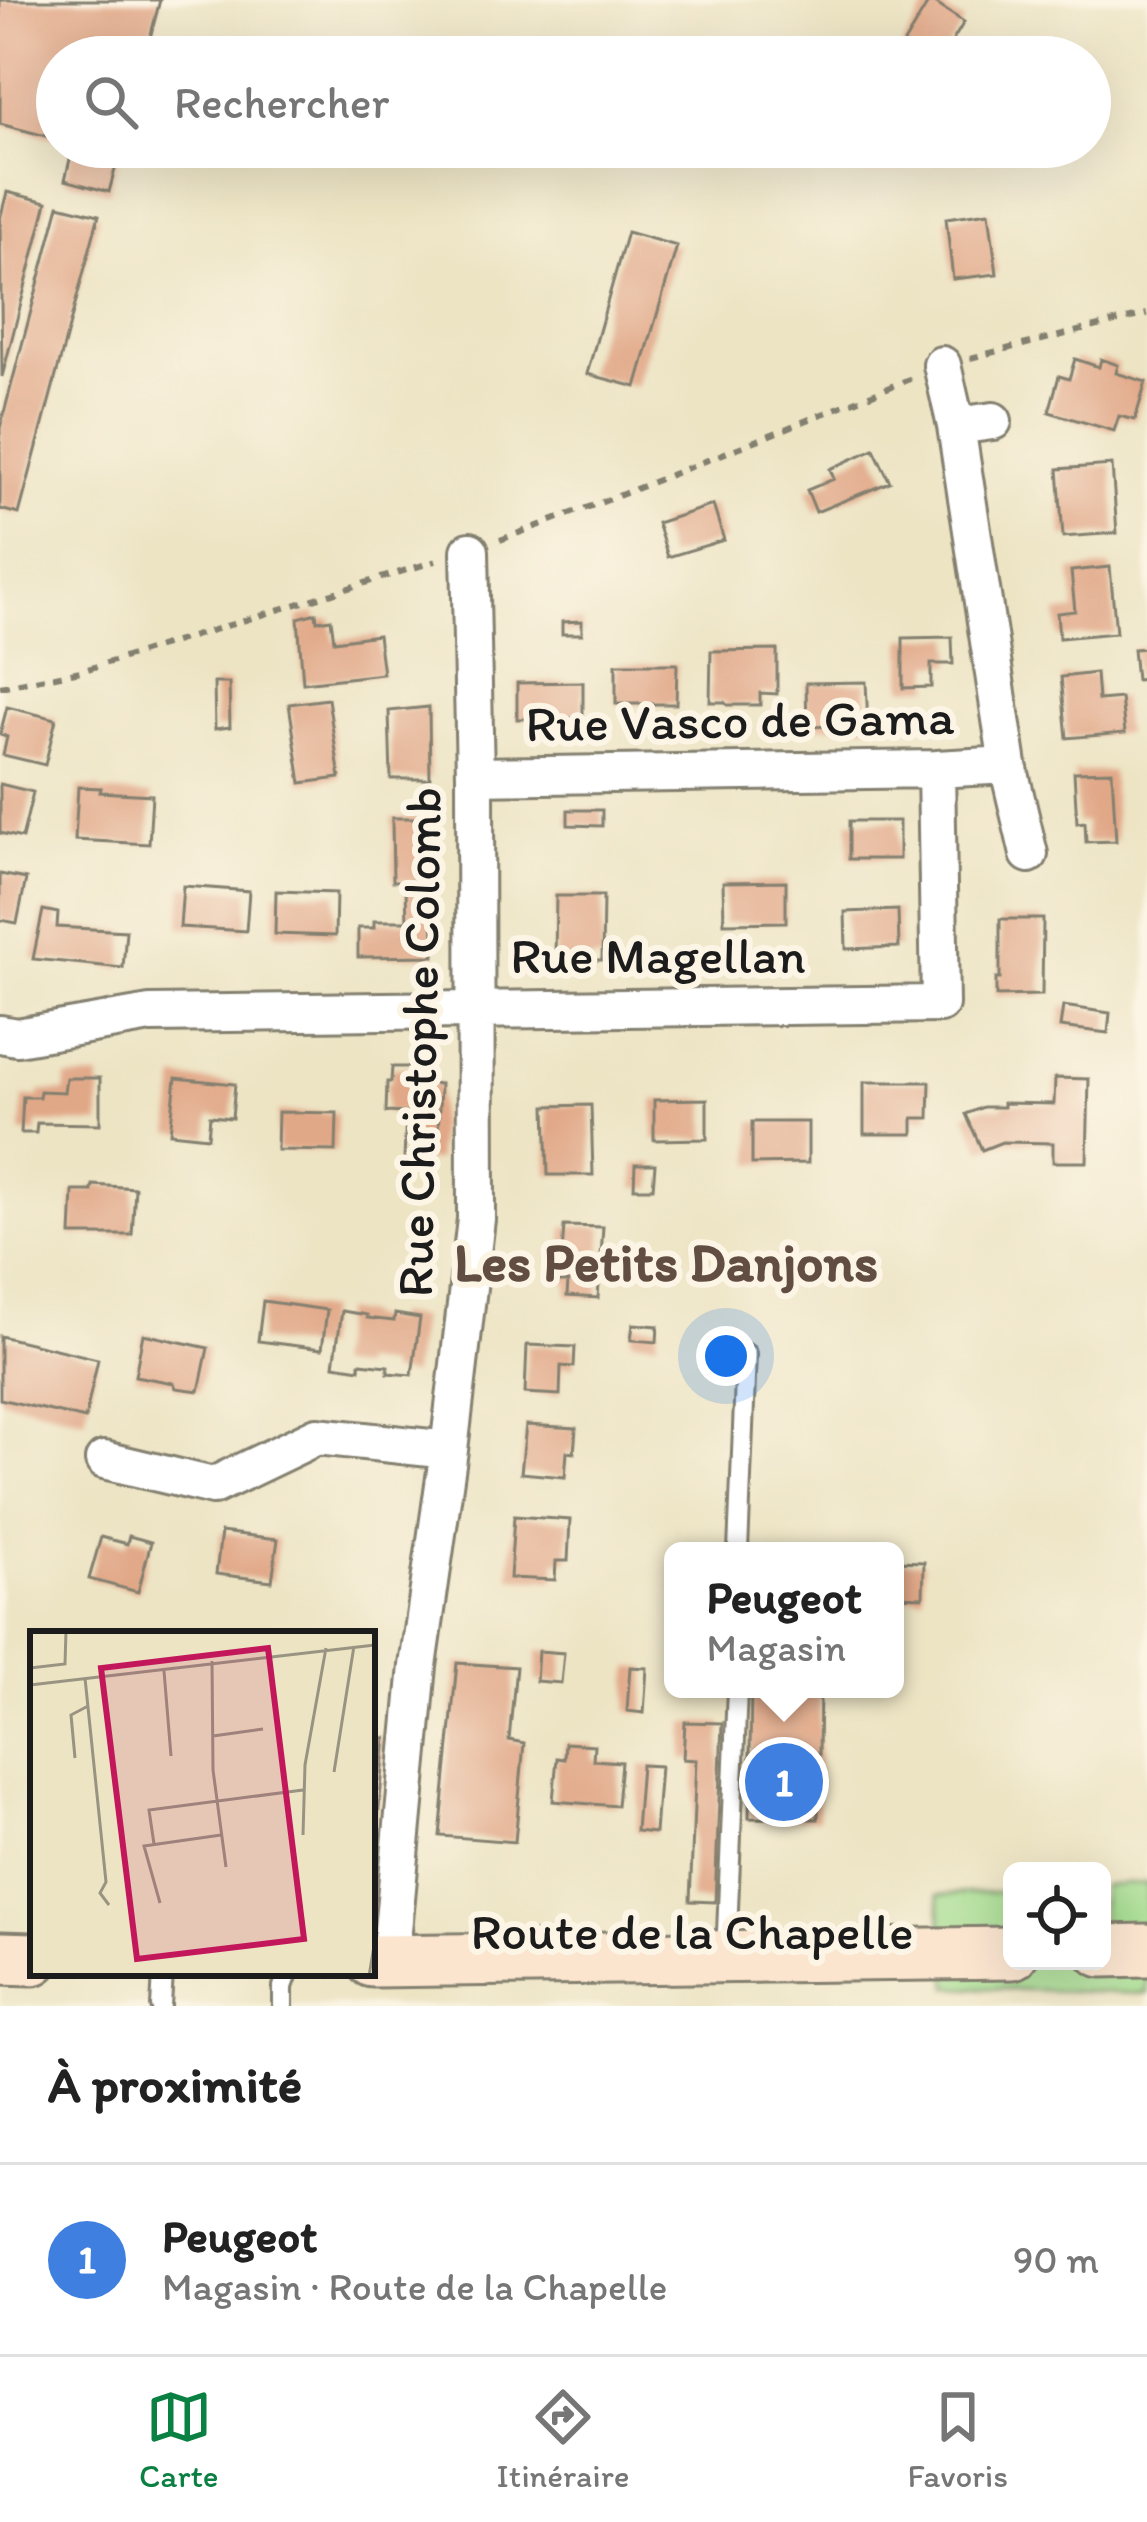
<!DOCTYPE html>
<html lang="fr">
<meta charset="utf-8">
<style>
body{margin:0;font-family:Itim,sans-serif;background:#f2f2f2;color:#222}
.controls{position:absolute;right:36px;bottom:36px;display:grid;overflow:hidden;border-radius:18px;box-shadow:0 12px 48px #0002}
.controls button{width:108px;height:108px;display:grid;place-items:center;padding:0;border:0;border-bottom:3px solid #e0e0e0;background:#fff;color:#222;font:60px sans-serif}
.you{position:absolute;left:726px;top:1356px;width:42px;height:42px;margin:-30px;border:9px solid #fff;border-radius:50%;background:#1a73e8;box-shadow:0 0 0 18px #1a73e833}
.badge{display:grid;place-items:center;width:78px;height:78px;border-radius:50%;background:#0b8043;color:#fff;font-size:39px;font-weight:700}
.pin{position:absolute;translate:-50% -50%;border:6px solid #fff;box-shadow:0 3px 12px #0006}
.popup{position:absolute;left:664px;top:1542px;width:240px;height:156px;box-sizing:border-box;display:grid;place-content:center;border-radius:18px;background:#fff;filter:drop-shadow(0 3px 9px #0005);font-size:39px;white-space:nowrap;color:#767676}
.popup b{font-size:45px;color:#222}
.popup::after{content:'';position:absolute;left:50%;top:100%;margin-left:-24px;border:24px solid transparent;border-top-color:#fff}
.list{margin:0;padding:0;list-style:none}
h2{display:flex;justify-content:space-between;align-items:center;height:156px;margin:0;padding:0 48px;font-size:51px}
h2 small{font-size:39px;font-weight:400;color:#767676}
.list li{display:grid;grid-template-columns:78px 1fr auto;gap:36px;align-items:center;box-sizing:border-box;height:192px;padding:0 48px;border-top:3px solid #e0e0e0}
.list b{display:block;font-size:45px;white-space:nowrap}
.list p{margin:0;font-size:39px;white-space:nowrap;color:#767676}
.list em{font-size:39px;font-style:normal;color:#767676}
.icon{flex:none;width:66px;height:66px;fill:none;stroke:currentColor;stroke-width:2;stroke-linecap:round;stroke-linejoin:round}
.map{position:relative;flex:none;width:1147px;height:2006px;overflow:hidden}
.search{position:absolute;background:#fff;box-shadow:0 12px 48px #0002;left:36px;right:36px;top:36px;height:132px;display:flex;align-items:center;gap:30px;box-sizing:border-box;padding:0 42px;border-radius:66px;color:#767676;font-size:45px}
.sheet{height:348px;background:#fff}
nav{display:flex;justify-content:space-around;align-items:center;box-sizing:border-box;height:168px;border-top:3px solid #e0e0e0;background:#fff;font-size:33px;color:#767676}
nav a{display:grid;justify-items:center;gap:6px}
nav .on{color:#0b8043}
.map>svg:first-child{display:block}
.green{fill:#a3dc8e;stroke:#607c55;stroke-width:3}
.building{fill:#e1a888}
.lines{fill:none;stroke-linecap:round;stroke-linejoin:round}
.lane-casing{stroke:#848070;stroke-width:24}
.street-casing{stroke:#848070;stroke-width:42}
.secondary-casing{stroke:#848070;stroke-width:57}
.path{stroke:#848070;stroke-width:6;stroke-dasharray:9 9;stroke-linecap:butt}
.lane{stroke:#fff;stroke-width:18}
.street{stroke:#fff;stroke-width:36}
.secondary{stroke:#fbe5cf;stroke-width:51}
.labels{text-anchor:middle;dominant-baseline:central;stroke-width:12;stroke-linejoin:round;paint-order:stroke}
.street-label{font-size:51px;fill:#1c1c1c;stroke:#fcf5e5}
.neighbourhood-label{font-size:54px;font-weight:bold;fill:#614d42;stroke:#fcf5e5}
.inset-road{fill:none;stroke:#999481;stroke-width:3}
.view{fill:#c2185b;fill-opacity:0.15;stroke:#c2185b;stroke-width:6}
.inset-edge{fill:none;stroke:#1c1c1c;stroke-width:6}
</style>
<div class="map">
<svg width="1147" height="2006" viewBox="0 0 1147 2006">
<rect width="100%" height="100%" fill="#fcf5e5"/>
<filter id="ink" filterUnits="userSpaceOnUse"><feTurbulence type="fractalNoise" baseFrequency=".00833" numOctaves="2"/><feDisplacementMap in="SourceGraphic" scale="24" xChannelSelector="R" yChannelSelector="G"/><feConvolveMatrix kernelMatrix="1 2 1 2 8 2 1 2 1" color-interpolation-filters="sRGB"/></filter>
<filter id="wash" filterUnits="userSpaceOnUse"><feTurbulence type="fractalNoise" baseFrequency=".004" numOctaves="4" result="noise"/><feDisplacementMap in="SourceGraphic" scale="48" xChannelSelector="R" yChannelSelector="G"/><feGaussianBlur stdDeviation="2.7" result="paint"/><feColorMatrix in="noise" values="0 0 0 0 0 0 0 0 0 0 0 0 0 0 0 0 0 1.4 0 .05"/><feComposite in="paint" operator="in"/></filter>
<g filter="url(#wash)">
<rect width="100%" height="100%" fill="#ede4c4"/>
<path class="green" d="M1147 1883V1994L949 1987 938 1895 1012 1891V1961H1102V1886Z"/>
<g id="blocks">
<path class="building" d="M0 0H160L145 57H57V139L0 124Z
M930 0 964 22 943 57H914L901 48Z
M73 147H121L109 192 65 180Z
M7 192 47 202 2 377 0 219Z
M59 205 99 215 19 514 0 509V428Z
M989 212 997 274 953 279 946 218Z
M627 232 677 246 636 387 587 374Z
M1075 359 1099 367 1101 359 1118 365 1116 373 1146 382 1135 420 1119 416 1114 431 1049 412 1059 376 1069 379Z
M874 449 890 482 816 512 807 490 834 479 830 469Z
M1112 465 1117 533 1063 537 1058 469Z
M713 505 724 540 668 557 657 523Z
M1110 567 1116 633 1059 638 1057 613 1075 611 1071 571Z
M316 613 317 621 331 619 334 641 378 635 383 674 303 683 298 618Z
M582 621V634H562V622Z
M952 637 953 664H931V687L903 688V638Z
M1147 648V679L1136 680 1133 649Z
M777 650V694L760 693V705H727L724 702H710L711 651Z
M616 664H677L676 704H616Z
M1096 673 1098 700 1121 698 1125 733 1067 738 1061 677Z
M583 682V718L517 719V683Z
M866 682 868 725 807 727 806 683Z
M214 683H229L230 727 215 729Z
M328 699 340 778 301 783 289 704Z
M7 707 56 719 45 765 3 755 7 737 0 734Z
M429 707 430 779H391L389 711Z
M1112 771 1116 841 1086 842 1085 822 1077 823 1074 772Z
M0 784 33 792 22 838 0 833Z
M78 787 101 788 100 792 152 795 149 844 75 840Z
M568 810H602V826L568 825Z
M392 818H422L432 826V881H393Z
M849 821H899V859H849Z
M0 874 26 879 17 923 0 920Z
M786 881V922L724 923 723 882Z
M183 886 249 891 246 931 180 927Z
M433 887 434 956 358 957V928H374V921H407L406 888Z
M276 891 336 893 335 936 275 934Z
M556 896H603L602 960H555Z
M43 910 58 913 57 927 126 931 123 968 33 959Z
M898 910 899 947 846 949 845 912Z
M1000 919H1043L1042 995 996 996V979H1000Z
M1063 1006 1110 1013 1108 1033 1060 1027Z
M392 1067H424L423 1083 440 1084 437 1161 404 1160 406 1113 386 1112 387 1082H391Z
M66 1078H100V1124L37 1123 36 1133H21L23 1097H39L40 1091 64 1092Z
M176 1078 235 1084 232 1118 210 1116 208 1137 170 1133Z
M1055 1078 1089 1079 1087 1162H1053V1143L1002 1142 982 1150 966 1114 983 1107H1003V1103L1054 1104Z
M864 1082H930L929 1118H913V1134H864Z
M707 1099V1139L654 1140V1100Z
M591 1105 593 1175H548L546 1106Z
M278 1112 337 1113 336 1151 277 1150Z
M752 1122H808V1163L752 1164Z
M635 1164H655L653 1188H634Z
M93 1185 135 1188 132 1235H71L73 1191H92Z
M564 1226 603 1227 598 1298 567 1296 568 1282H560Z
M263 1301 327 1310 322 1349 258 1341Z
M342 1311 367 1315V1318L394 1321 395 1314 420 1318 412 1375 388 1373V1366L360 1363V1369L334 1365Z
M633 1324 658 1326 657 1342 631 1340Z
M143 1334 208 1348 199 1391 176 1388 174 1383 135 1376Z
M0 1336 98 1359 85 1419 0 1399Z
M527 1345 575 1347 574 1367 561 1366 560 1395 525 1393Z
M526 1425 576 1428 574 1453 567 1452 565 1477 521 1473Z
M514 1516 570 1520 568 1561H556L555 1580 510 1578Z
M221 1532 278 1539 272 1581 216 1574Z
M129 1536 151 1542 138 1592 89 1579 101 1537 127 1544Z
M895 1561 924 1562 923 1597 895 1596Z
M538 1651 564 1653 561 1683 536 1681Z
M457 1663 516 1667 509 1740 524 1743 515 1842 440 1836Z
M630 1667 647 1668 644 1713 627 1711Z
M751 1689H820L818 1819 749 1818Z
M685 1722 722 1723 715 1902 690 1901 696 1760 683 1759Z
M372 1736 386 1738 377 1828H372Z
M565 1743 594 1745 593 1760 621 1762 617 1806 553 1801 557 1758 564 1759Z
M641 1765 660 1766 655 1833 636 1831Z"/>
</g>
</g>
<g filter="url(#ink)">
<use href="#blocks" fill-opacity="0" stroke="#848070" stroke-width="3"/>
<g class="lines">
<g class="lane-casing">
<path id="lane" d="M738 1551 746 1354
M727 1933 737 1689
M161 2006 163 1973
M283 2006V1987L288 1973"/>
</g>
<g class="street-casing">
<path id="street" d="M956 426 993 421
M1008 765 1029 854
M475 776 936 769 1008 765 956 426 942 365
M0 1034 17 1037 150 1014 940 1004 936 769
M104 1460 213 1486 317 1436 449 1450
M390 1962 418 1666 449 1450 476 1219 475 776 470 551"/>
</g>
<g class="secondary-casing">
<path id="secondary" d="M1102 1951 1147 1950
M0 1958 33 1959
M372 1961 1012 1953"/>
</g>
<path class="path" d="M970 358 1147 314
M500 540 613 498 912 378
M0 687 81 671 436 561"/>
<use href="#lane" class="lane"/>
<use href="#street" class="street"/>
<use href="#secondary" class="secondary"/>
</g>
</g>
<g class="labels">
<g class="street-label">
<text transform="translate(740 720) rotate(-1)">Rue Vasco de Gama</text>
<text x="658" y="955">Rue Magellan</text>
<text transform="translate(419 1042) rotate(-89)">Rue Christophe Colomb</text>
<text x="692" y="1931">Route de la Chapelle</text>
</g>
<g class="neighbourhood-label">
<text x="666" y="1262">Les Petits Danjons</text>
</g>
</g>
<g transform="translate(30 1631)">
<rect width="345" height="345" fill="#ede4c4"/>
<path class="inset-road" d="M182 30 183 139 196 236M0 37 35 33 36 0M134 40 141 125M55 47 76 251 70 262 79 274M0 54 345 14M183 105 233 98M45 127 41 84 58 75M304 141 324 15M273 204 275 134 296 17M124 213 119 179 273 159M130 272 114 215 191 204M339 345 345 309"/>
<path class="view" d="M238 17 274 308 107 328 71 37Z"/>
<rect width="345" height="345" class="inset-edge"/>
</g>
</svg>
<div class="controls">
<button><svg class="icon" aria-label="locate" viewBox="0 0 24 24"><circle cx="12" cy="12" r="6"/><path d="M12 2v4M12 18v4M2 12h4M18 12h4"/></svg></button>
</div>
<div class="you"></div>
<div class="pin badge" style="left:784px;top:1782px;background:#3f7fe0">1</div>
<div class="popup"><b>Peugeot</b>Magasin</div>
<div class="search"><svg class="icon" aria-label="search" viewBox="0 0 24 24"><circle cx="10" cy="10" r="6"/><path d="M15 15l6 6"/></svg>Rechercher</div>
</div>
<section class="sheet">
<h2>À proximité<small></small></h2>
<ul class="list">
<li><span class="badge" style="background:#3f7fe0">1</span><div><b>Peugeot</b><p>Magasin · Route de la Chapelle</p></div><em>90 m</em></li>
</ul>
</section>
<nav>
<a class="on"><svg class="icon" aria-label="map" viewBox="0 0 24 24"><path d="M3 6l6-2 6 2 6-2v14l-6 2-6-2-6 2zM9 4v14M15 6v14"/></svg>Carte</a>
<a><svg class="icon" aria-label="directions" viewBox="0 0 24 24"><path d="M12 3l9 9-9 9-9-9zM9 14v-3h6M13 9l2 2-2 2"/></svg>Itinéraire</a>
<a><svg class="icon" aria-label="saved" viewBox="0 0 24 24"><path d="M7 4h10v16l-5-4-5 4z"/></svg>Favoris</a>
</nav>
